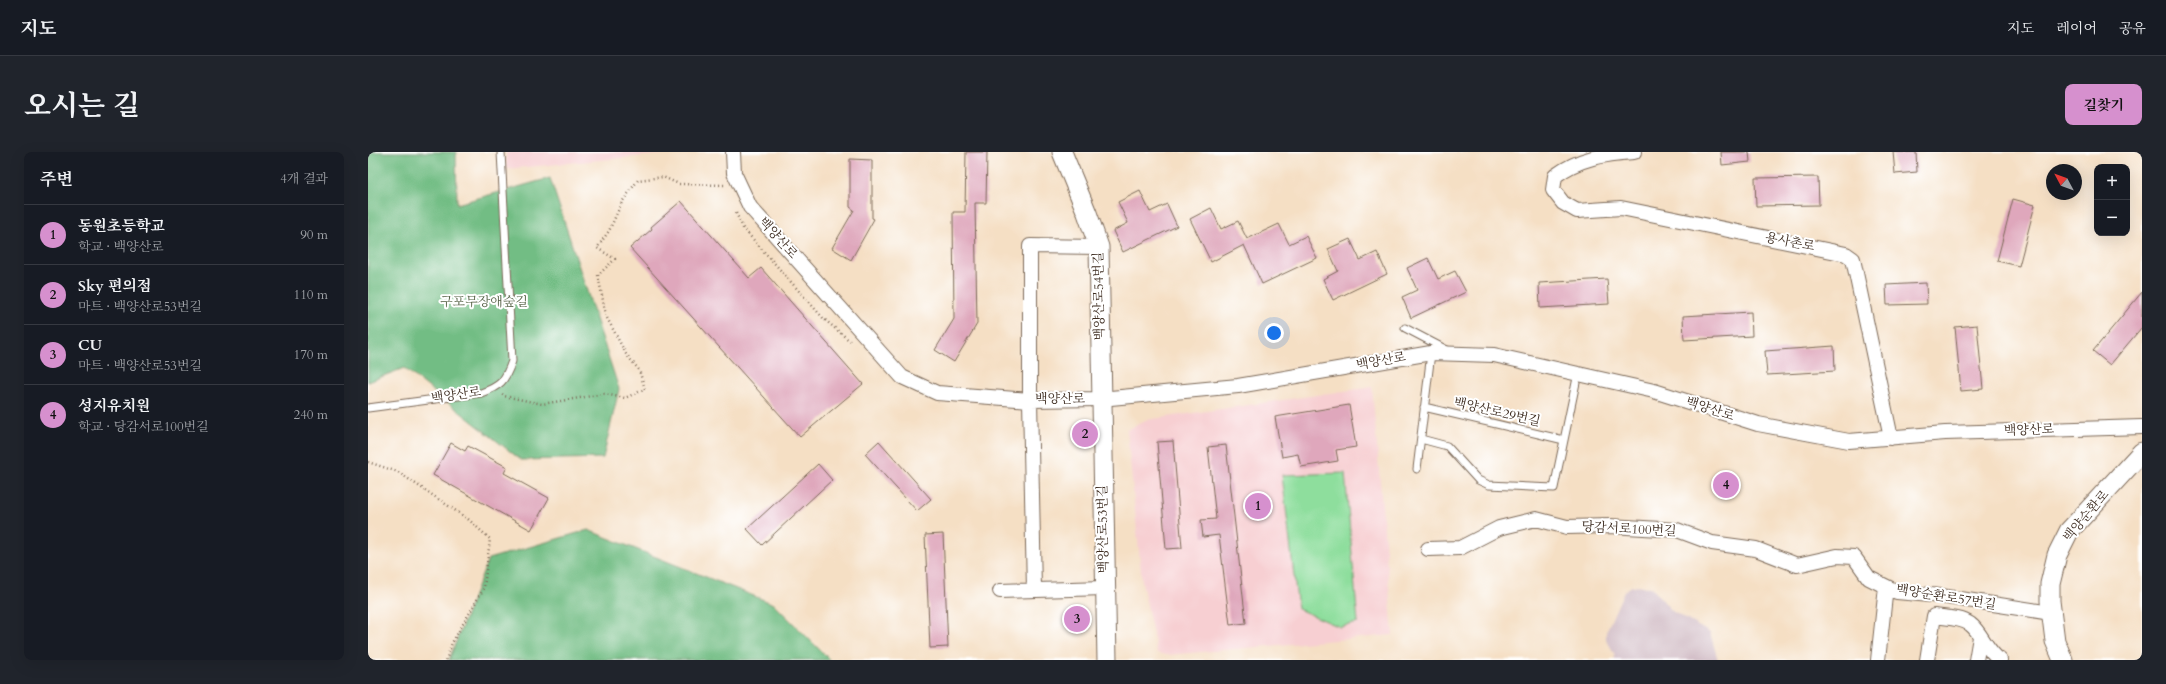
<!DOCTYPE html>
<html lang="ko">
<meta charset="utf-8">
<style>
body{margin:0;font-family:Cardo,"Noto Serif KR",serif;background:#20242c;color:#f1f3f6}
.controls{position:absolute;right:12px;top:12px;display:grid;overflow:hidden;border-radius:8px;box-shadow:0 4px 16px #0002}
.controls button{width:36px;height:36px;display:grid;place-items:center;padding:0;border:0;border-bottom:1px solid #363941;background:#171b24;color:#f1f3f6;font:20px sans-serif}
.compass{position:absolute;left:1678px;top:12px;width:36px;height:36px;border-radius:50%;background:#171b24;box-shadow:0 4px 16px #0002;rotate:311deg}
.you{position:absolute;left:906px;top:181px;width:14px;height:14px;margin:-10px;border:3px solid #fff;border-radius:50%;background:#1a73e8;box-shadow:0 0 0 6px #1a73e833}
.badge{display:grid;place-items:center;width:26px;height:26px;border-radius:50%;background:#d690ce;color:#111;font-size:13px;font-weight:700}
.pin{position:absolute;translate:-50% -50%;border:2px solid #fff;box-shadow:0 1px 4px #0006}
.list{margin:0;padding:0;list-style:none}
h2{display:flex;justify-content:space-between;align-items:center;height:52px;margin:0;padding:0 16px;font-size:17px}
h2 small{font-size:13px;font-weight:400;color:#9ea1a6}
.list li{display:grid;grid-template-columns:26px 1fr auto;gap:12px;align-items:center;box-sizing:border-box;height:60px;padding:0 16px;border-top:1px solid #363941}
.list b{display:block;font-size:15px;white-space:nowrap}
.list p{margin:0;font-size:13px;white-space:nowrap;color:#9ea1a6}
.list em{font-size:13px;font-style:normal;color:#9ea1a6}
.map{position:relative;flex:none;width:1774px;height:508px;overflow:hidden;border-radius:8px}
header{display:flex;align-items:center;gap:24px;box-sizing:border-box;height:56px;padding:0 20px;background:#171b24;border-bottom:1px solid #363941}
header strong{font-size:19px}
nav{display:flex;gap:22px;margin-inline-start:auto;font-size:14px}
.intro{display:flex;align-items:center;justify-content:space-between;box-sizing:border-box;height:96px;padding:0 24px}
h1{margin:0;font-size:28px}
.button{padding:10px 18px;border-radius:8px;background:#d690ce;color:#111;font-size:14px;font-weight:700}
main{display:flex;gap:24px;padding:0 24px}
aside{flex:1;background:#171b24;border-radius:8px;box-shadow:0 4px 16px #0002}
.map>svg:first-child{display:block}
.built{fill:#f7cfd2}
.industrial{fill:#d2bdc6}
.green{fill:#8ede9d;stroke:#64845e}
.forest{fill:#72bd84;stroke:#567451}
.building{fill:#dfa7bc}
.lines{fill:none;stroke-linecap:round;stroke-linejoin:round}
.lane-casing{stroke:#7c6958;stroke-width:9}
.street-casing{stroke:#7c6958;stroke-width:16}
.secondary-casing{stroke:#7c6958;stroke-width:21}
.path{stroke:#7c6958;stroke-width:2.5;stroke-dasharray:1 3;stroke-linecap:butt}
.lane{stroke:#fff;stroke-width:7}
.street{stroke:#fff;stroke-width:14}
.secondary{stroke:#fff;stroke-width:19}
.labels{text-anchor:middle;dominant-baseline:central;stroke-width:4;stroke-linejoin:round;paint-order:stroke}
.street-label{font-size:13px;fill:#3b2a1e;stroke:#fff}
.park-label{font-size:13px;fill:#546044;stroke:#fff}
</style>
<header>
<strong>지도</strong>
<nav><a>지도</a><a>레이어</a><a>공유</a></nav>
</header>
<div class="intro"><h1>오시는 길</h1><a class="button">길찾기</a></div>
<main>
<aside>
<h2>주변<small>4개 결과</small></h2>
<ul class="list">
<li><span class="badge">1</span><div><b>동원초등학교</b><p>학교 · 백양산로</p></div><em>90 m</em></li>
<li><span class="badge">2</span><div><b>Sky 편의점</b><p>마트 · 백양산로53번길</p></div><em>110 m</em></li>
<li><span class="badge">3</span><div><b>CU</b><p>마트 · 백양산로53번길</p></div><em>170 m</em></li>
<li><span class="badge">4</span><div><b>성지유치원</b><p>학교 · 당감서로100번길</p></div><em>240 m</em></li>
</ul>
</aside>
<div class="map">
<svg width="1774" height="508" viewBox="0 0 1774 508">
<rect width="100%" height="100%" fill="#fff"/>
<filter id="ink" filterUnits="userSpaceOnUse"><feTurbulence type="fractalNoise" baseFrequency=".025" numOctaves="2"/><feDisplacementMap in="SourceGraphic" scale="8" xChannelSelector="R" yChannelSelector="G"/><feConvolveMatrix kernelMatrix="1 2 1 2 8 2 1 2 1" color-interpolation-filters="sRGB"/></filter>
<filter id="wash" filterUnits="userSpaceOnUse"><feTurbulence type="fractalNoise" baseFrequency=".012" numOctaves="4" result="noise"/><feDisplacementMap in="SourceGraphic" scale="16" xChannelSelector="R" yChannelSelector="G"/><feGaussianBlur stdDeviation="0.9" result="paint"/><feColorMatrix in="noise" values="0 0 0 0 0 0 0 0 0 0 0 0 0 0 0 0 0 1.4 0 .05"/><feComposite in="paint" operator="in"/></filter>
<g filter="url(#wash)">
<rect width="100%" height="100%" fill="#f5dfc4"/>
<path class="built" d="M138 0H318L138 17Z
M1004 235 1025 483 799 503 789 501 774 430 759 278 778 268Z"/>
<path class="industrial" d="M1264 434 1283 435 1304 459 1342 481 1350 508H1247L1246 501 1238 487V480L1256 439Z"/>
<path class="green" d="M977 321 990 471 972 475 930 457 914 323Z"/>
<path class="forest" d="M0 0H88L89 52 182 26 251 237 235 306 153 308 36 216 0 230Z
M220 378 406 452 462 508H81L120 407Z"/>
<g id="blocks">
<path class="building" d="M598 0H619L618 51H607L609 172 586 210 567 198 586 167 585 60H597Z
M1353 0H1381L1382 10 1354 13Z
M1525 0H1548L1549 20 1527 22Z
M482 7 504 8V66L506 67 483 108 464 96 486 58 482 55Z
M1450 25 1451 53 1388 54 1387 26Z
M772 39 782 60 799 52 809 74 755 100 745 79 760 71 750 50Z
M1645 47 1667 53 1651 114 1629 109Z
M313 49 381 126 393 116 495 232 432 285 262 96 284 77 283 75Z
M843 56 853 77 870 69 879 87 911 72 921 92 938 84 949 106 894 132 876 93 843 110 822 67Z
M982 87 992 108 1009 100 1019 122 965 148 955 127 970 119 960 97Z
M1060 106 1070 127 1087 119 1098 140 1043 166 1034 145 1049 138 1039 116Z
M1239 127 1241 152 1172 156 1171 131Z
M1558 131 1559 152 1519 153 1518 133Z
M1774 140V175L1742 213 1725 199Z
M1383 160 1384 184 1316 188 1315 164Z
M1609 173 1615 237 1593 239 1587 175Z
M1466 194 1467 219 1399 223 1397 199Z
M981 253 988 295 968 298 970 309 933 315 930 302 914 305 907 265Z
M511 289 563 347 549 359 497 302Z
M805 289 814 396 798 397 789 290Z
M83 291 97 299 100 294 139 315 136 321 181 346 163 378 65 323Z
M858 293 878 471 862 473 851 383 835 385 833 368 848 367 840 295Z
M450 312 464 328 394 393 379 377Z
M575 382 580 495 562 496 557 383Z"/>
</g>
</g>
<g filter="url(#ink)">
<use href="#blocks" fill-opacity="0" stroke="#7c6958" stroke-width="1"/>
<g class="lines">
<g class="lane-casing">
<path id="lane" d="M1037 176 1081 199
M1056 255 1196 288
M0 256 113 241C133 234 137 229 144 209L133 0
M1053 287 1079 294 1110 328 1121 333 1186 336 1210 221
M1049 317 1063 201"/>
</g>
<g class="street-casing">
<path id="street" d="M365 0 366 21 382 55 534 225 569 241 662 248 732 247 870 234 1063 201 1126 203 1286 239 1390 272 1481 289 1577 281 1774 275
M1266 0C1237 2 1211 6 1187 24L1185 38 1195 51 1209 59 1253 56 1478 102 1485 107 1523 286
M1060 397 1092 396 1131 376 1168 367 1199 375 1242 374 1309 378 1344 391 1388 397 1429 413 1469 404 1486 405 1501 426 1529 440 1573 444 1683 461
M666 438 662 248V94L731 95
M632 439 737 436
M1510 508 1518 435
M1559 508 1566 464C1578 466 1592 465 1602 472 1614 481 1618 499 1632 508
M1608 508 1612 485"/>
</g>
<g class="secondary-casing">
<path id="secondary" d="M694 0 719 61 731 95 739 508
M1695 508 1687 489 1682 449V432L1689 403 1701 379 1774 300"/>
</g>
<path class="path" d="M368 61 375 76 456 167 482 189
M134 242 136 244 174 252 236 242 257 246 277 237 271 218 258 202 238 164 230 123 247 107 229 96 241 79 254 50 270 28 295 25 311 32 357 33
M0 310 30 320 100 367 122 387 116 436 84 491 78 508"/>
<use href="#lane" class="lane"/>
<use href="#street" class="street"/>
<use href="#secondary" class="secondary"/>
</g>
</g>
<g class="labels">
<g class="street-label">
<text transform="translate(410 86) rotate(48)">백양산로</text>
<text transform="translate(1422 90) rotate(11)">용사촌로</text>
<text transform="translate(731 144) rotate(-91)">백양산로54번길</text>
<text transform="translate(1013 209) rotate(-10)">백양산로</text>
<text transform="translate(88 243) rotate(-8)">백양산로</text>
<text x="692" y="247">백양산로</text>
<text transform="translate(1342 257) rotate(18)">백양산로</text>
<text transform="translate(1129 260) rotate(13)">백양산로29번길</text>
<text transform="translate(1661 278) rotate(-2)">백양산로</text>
<text transform="translate(1718 364) rotate(-50)">백양순환로</text>
<text transform="translate(735 377) rotate(-91)">백양산로53번길</text>
<text transform="translate(1261 377) rotate(3)">당감서로100번길</text>
<text transform="translate(1578 445) rotate(9)">백양순환로57번길</text>
</g>
<g class="park-label">
<text x="116" y="150">구포무장애숲길</text>
</g>
</g>
</svg>
<div class="controls">
<button>+</button>
<button>−</button>
</div>
<svg class="compass" viewBox="-18 -18 36 36"><path d="M0-13l5 13h-10z" fill="#e53935"/><path d="M0 13l5-13h-10z" fill="#9ea1a6"/></svg>
<div class="you"></div>
<div class="pin badge" style="left:890px;top:354px">1</div>
<div class="pin badge" style="left:717px;top:282px">2</div>
<div class="pin badge" style="left:709px;top:467px">3</div>
<div class="pin badge" style="left:1358px;top:333px">4</div>
</div>
</main>
